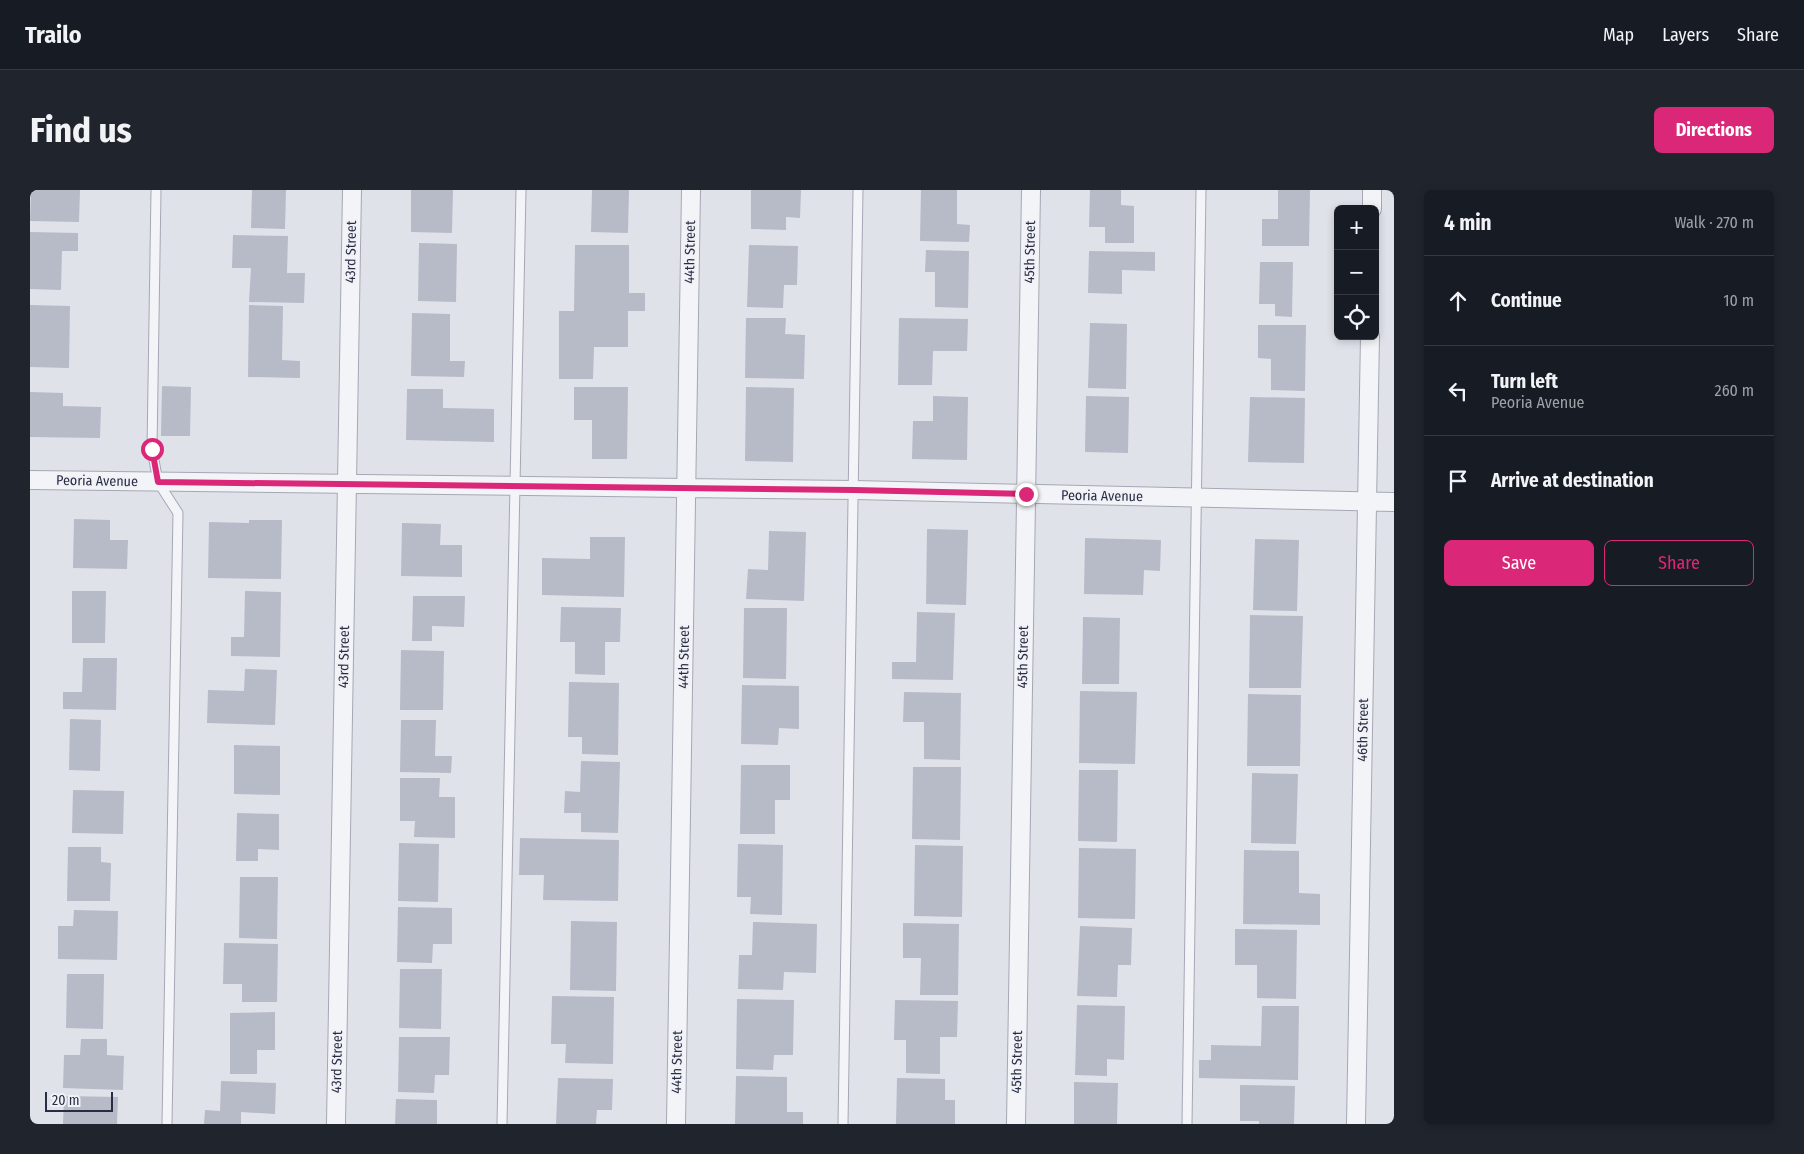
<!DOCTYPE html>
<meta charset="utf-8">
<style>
body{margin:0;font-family:"Fira Sans Condensed",sans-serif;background:#20242c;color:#f1f3f6}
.controls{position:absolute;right:15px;top:15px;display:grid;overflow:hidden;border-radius:8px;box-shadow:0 2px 8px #0003}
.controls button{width:45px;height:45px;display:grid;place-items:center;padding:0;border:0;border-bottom:1px solid #363941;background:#171b24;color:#f1f3f6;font:25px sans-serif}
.scale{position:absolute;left:15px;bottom:12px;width:68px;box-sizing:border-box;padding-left:5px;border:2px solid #272d42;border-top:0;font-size:14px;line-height:18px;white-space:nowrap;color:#272d42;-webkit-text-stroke:4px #f0f2f7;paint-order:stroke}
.stop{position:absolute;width:15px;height:15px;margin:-11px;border:4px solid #db2777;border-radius:50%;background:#fff}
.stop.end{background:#db2777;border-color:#fff;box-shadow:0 1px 5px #0008}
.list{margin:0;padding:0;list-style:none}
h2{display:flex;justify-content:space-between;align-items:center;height:65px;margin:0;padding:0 20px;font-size:21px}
h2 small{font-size:16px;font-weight:400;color:#9ea1a6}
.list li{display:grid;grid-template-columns:32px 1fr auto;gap:15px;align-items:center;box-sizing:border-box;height:90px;padding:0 20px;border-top:1px solid #363941}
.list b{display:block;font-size:19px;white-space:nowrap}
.list p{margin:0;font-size:16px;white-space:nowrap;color:#9ea1a6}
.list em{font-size:16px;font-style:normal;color:#9ea1a6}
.actions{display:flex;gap:10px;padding:15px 20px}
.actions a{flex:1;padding:11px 0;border:1px solid #db2777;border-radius:8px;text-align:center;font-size:18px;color:#db2777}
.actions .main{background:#db2777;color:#fff}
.icon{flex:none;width:28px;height:28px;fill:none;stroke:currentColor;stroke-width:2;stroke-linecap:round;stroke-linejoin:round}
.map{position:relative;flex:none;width:1364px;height:934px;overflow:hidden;border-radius:8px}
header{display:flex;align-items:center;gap:30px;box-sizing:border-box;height:70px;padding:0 25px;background:#171b24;border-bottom:1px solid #363941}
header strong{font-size:24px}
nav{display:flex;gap:28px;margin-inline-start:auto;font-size:18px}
.intro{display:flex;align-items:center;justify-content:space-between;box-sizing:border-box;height:120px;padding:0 30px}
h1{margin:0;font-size:35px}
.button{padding:12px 22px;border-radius:8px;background:#db2777;color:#fff;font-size:18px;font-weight:700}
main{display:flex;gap:30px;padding:0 30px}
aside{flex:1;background:#171b24;border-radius:8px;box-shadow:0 2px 8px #0003}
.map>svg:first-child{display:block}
.building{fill:#b7bbc7}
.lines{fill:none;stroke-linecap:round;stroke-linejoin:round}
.service-casing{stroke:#a5a8b4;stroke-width:11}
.minor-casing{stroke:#a5a8b4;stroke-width:20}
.service{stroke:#f3f4f8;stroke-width:9}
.minor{stroke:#f3f4f8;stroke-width:18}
.route{stroke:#db2777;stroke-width:6}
.labels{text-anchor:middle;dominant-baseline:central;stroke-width:4;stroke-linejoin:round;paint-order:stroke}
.street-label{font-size:14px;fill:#272d42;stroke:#f0f2f7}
</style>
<header>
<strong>Trailo</strong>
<nav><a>Map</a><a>Layers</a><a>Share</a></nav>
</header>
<div class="intro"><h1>Find us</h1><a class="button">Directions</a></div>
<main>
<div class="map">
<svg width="1364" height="934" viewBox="0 0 1364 934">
<rect width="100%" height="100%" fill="#e0e2ea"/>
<path class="building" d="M1 0H50L49 32 0 31Z
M222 0H256L255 39 221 38Z
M381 0H423L422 43 381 42Z
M562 0H599L598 43 561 42Z
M721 0H771L770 28 756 27V40L721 39Z
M891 0H927V34L940 35 939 52 890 51Z
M1060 0H1091V15L1104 16V53H1075V37H1059Z
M1248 0H1280L1279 56H1232V29H1248Z
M0 42 48 43V61H32L31 100 0 99Z
M203 45 258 46 257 83H275L274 113 219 112 221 78H202Z
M389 53 427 54 426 112 388 111Z
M545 55H599V103H615V121H598V157H564L563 189H529V121H544Z
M719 55 768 56 767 95H754L753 118 717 117Z
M896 60 939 61 938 118 905 117V82H895Z
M1059 61 1125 62V81L1092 80V104L1058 103Z
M1230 72H1263L1262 127 1245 126V114H1229Z
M0 115 40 116 39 178 0 177Z
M219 115 253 116 252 170 270 171V188L218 187Z
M382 123 420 124V171H435L434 187 381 186Z
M716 128H756L755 144 775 145 774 189 715 188Z
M869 128 938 129 937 161H903L902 195H868Z
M1060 133 1097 134 1096 199 1058 198Z
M1228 135H1276L1275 201 1241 200V169L1228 168Z
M132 196 161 197 160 246H131Z
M544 197H598L597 269H562V230H544Z
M716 197 764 198 763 272 715 271Z
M377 199H413V218L464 219V252L376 250Z
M0 202 33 203V216L71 217 70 248 0 247Z
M903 206 938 207 937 270 882 269 883 231H903Z
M1056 206 1099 207 1098 263 1055 262Z
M1220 207 1275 208 1274 273 1218 272Z
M44 329 80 330V350H98L97 379 43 378Z
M219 330H252L251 389 178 388 179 332 219 333Z
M372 333 411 334 410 355H432V387L371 386Z
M897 339 938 340 936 415 896 414Z
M739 341 776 342 774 411 716 409 718 379 738 380Z
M560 347H595L594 407 512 405V368L560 369Z
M1055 348 1131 350 1130 381 1114 380 1113 405 1054 404Z
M1225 349 1269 350 1267 421 1223 420Z
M42 401H76L75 453H42Z
M215 401 251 402 250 467 201 466V447H214Z
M383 406H435L434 437 402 436V451H382Z
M531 417 591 418 590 452H575V485L545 484V452H530Z
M714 418H757L756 489 713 488Z
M887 422 925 423 923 490 862 489V472H886Z
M1220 425 1273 426 1271 498H1219Z
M1053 427 1090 428 1089 494H1052Z
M371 460 414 461 413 520H370Z
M53 468H87L86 520 33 519V502H52Z
M215 479 247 480 245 535 177 533 178 500 214 501Z
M539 492 589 493 588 565 552 564V547H538Z
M712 495 769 496V539L749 538 748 555 711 554Z
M1050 501 1107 502 1105 574 1049 573Z
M874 502 931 503 930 570 894 569V532H873Z
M1218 504 1271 505 1270 576H1217Z
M40 529 71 530 70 581 39 580Z
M371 530H406L405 566H422L421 583 370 582Z
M204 555 250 556V605L204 604Z
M551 571 590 572 588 643 551 642V623H534L535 601 550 602Z
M711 575H760V610H745V644H710Z
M883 577H931L930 650 882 649Z
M1049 580H1088L1087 652 1048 651Z
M1222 583 1268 584 1266 654 1221 653Z
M370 588H410L409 607H425V648L384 647 385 631H370Z
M43 600 94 601 93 644 42 643Z
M207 623 249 624V660L228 659V671H206Z
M490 648 589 650 588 711 513 710 514 685H489Z
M369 653 409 654 408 712 368 711Z
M708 654 753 655 752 725 720 724 721 707H707Z
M885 655 933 656 932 727 884 726Z
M38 657H71V672L81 673 80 711H37Z
M1049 658 1106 659 1105 729 1048 728Z
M1214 660 1269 661V703L1290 704V735L1213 734Z
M210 687H248L247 749 209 748Z
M368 717 422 718V754H403L402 773 367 772Z
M44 720 88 721 87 770 28 769V736H43Z
M541 731 587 732 586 801 540 800Z
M723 732 787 734 786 783 754 782 753 800 708 799 709 765H722Z
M873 733 929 734 928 805H890L891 768H873Z
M1050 736 1102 738 1101 775H1088L1087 807 1047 806Z
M1205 739 1267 740 1266 809 1227 808V775H1205Z
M194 753 248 754 247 812H212V794H193Z
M370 779H412L411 839 369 838Z
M37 784H74L73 839 36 838Z
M522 806 584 807 583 874 535 873 536 854H521Z
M707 809 764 810 763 865H744L743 880 706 879Z
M865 810 928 811 927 847H910V884L876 883V850H864Z
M1047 815 1095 816 1094 870 1077 869V886L1045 885Z
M1232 816H1269L1268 890 1169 888V870H1181V855L1231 856Z
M245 822V860H227V884H200V823Z
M369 847H420L419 885H405L404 903 368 902Z
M51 849H77V865L94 866 93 900 33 898 34 865H50Z
M706 886 757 887V922H773V934H705Z
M528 888 583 889 582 920H567L566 934H526Z
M867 888 915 889V910H925V934H866Z
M191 891 246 893 245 924 211 922V934H174L175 920 190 921Z
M1044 892 1088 893 1087 934H1044Z
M1210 895 1265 896 1264 934H1229V931H1210Z
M34 906 88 907 87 934H33Z
M366 909 407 910V934H365Z"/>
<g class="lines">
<g class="service-casing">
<path id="service" d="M126 0 122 259 128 292 148 323 137 934
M472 934 491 0
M813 934 828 0
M1157 934 1171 0"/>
</g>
<g class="minor-casing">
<path id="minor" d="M1342 19V0
M0 290 824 300 1364 312
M306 934 322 0
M646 934 661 0
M986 934 1001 0
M1326 934 1340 146"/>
</g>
<use href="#service" class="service"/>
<use href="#minor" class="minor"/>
</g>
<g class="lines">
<path class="route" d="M122 259 128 292 824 300 996 304"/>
</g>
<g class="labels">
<g class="street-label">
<text transform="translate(321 62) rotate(-89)">43rd Street</text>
<text transform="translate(660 62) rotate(-89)">44th Street</text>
<text transform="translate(1000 62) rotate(-89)">45th Street</text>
<text transform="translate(67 291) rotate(1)">Peoria Avenue</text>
<text transform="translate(1072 306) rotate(1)">Peoria Avenue</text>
<text transform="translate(314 467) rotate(-89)">43rd Street</text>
<text transform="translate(654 467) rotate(-89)">44th Street</text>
<text transform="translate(993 467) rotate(-89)">45th Street</text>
<text transform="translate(1333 540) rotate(-89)">46th Street</text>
<text transform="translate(307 872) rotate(-89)">43rd Street</text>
<text transform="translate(647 872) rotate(-89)">44th Street</text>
<text transform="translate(987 872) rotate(-89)">45th Street</text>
</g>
</g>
</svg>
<div class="controls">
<button>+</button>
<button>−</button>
<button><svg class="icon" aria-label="locate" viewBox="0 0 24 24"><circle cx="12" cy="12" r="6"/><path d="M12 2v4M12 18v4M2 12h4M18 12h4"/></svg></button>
</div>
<div class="scale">20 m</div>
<div class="stop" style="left:122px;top:259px"></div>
<div class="stop end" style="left:996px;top:304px"></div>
</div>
<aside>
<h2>4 min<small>Walk · 270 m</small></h2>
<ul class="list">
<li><svg class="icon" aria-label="ahead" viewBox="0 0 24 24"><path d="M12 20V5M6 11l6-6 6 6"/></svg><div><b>Continue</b></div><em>10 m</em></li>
<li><svg class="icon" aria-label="left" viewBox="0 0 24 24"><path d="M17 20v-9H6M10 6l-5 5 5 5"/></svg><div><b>Turn left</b><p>Peoria Avenue</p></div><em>260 m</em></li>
<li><svg class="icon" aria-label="arrive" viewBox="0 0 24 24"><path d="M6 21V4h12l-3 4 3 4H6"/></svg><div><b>Arrive at destination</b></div></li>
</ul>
<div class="actions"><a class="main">Save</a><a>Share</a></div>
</aside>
</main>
